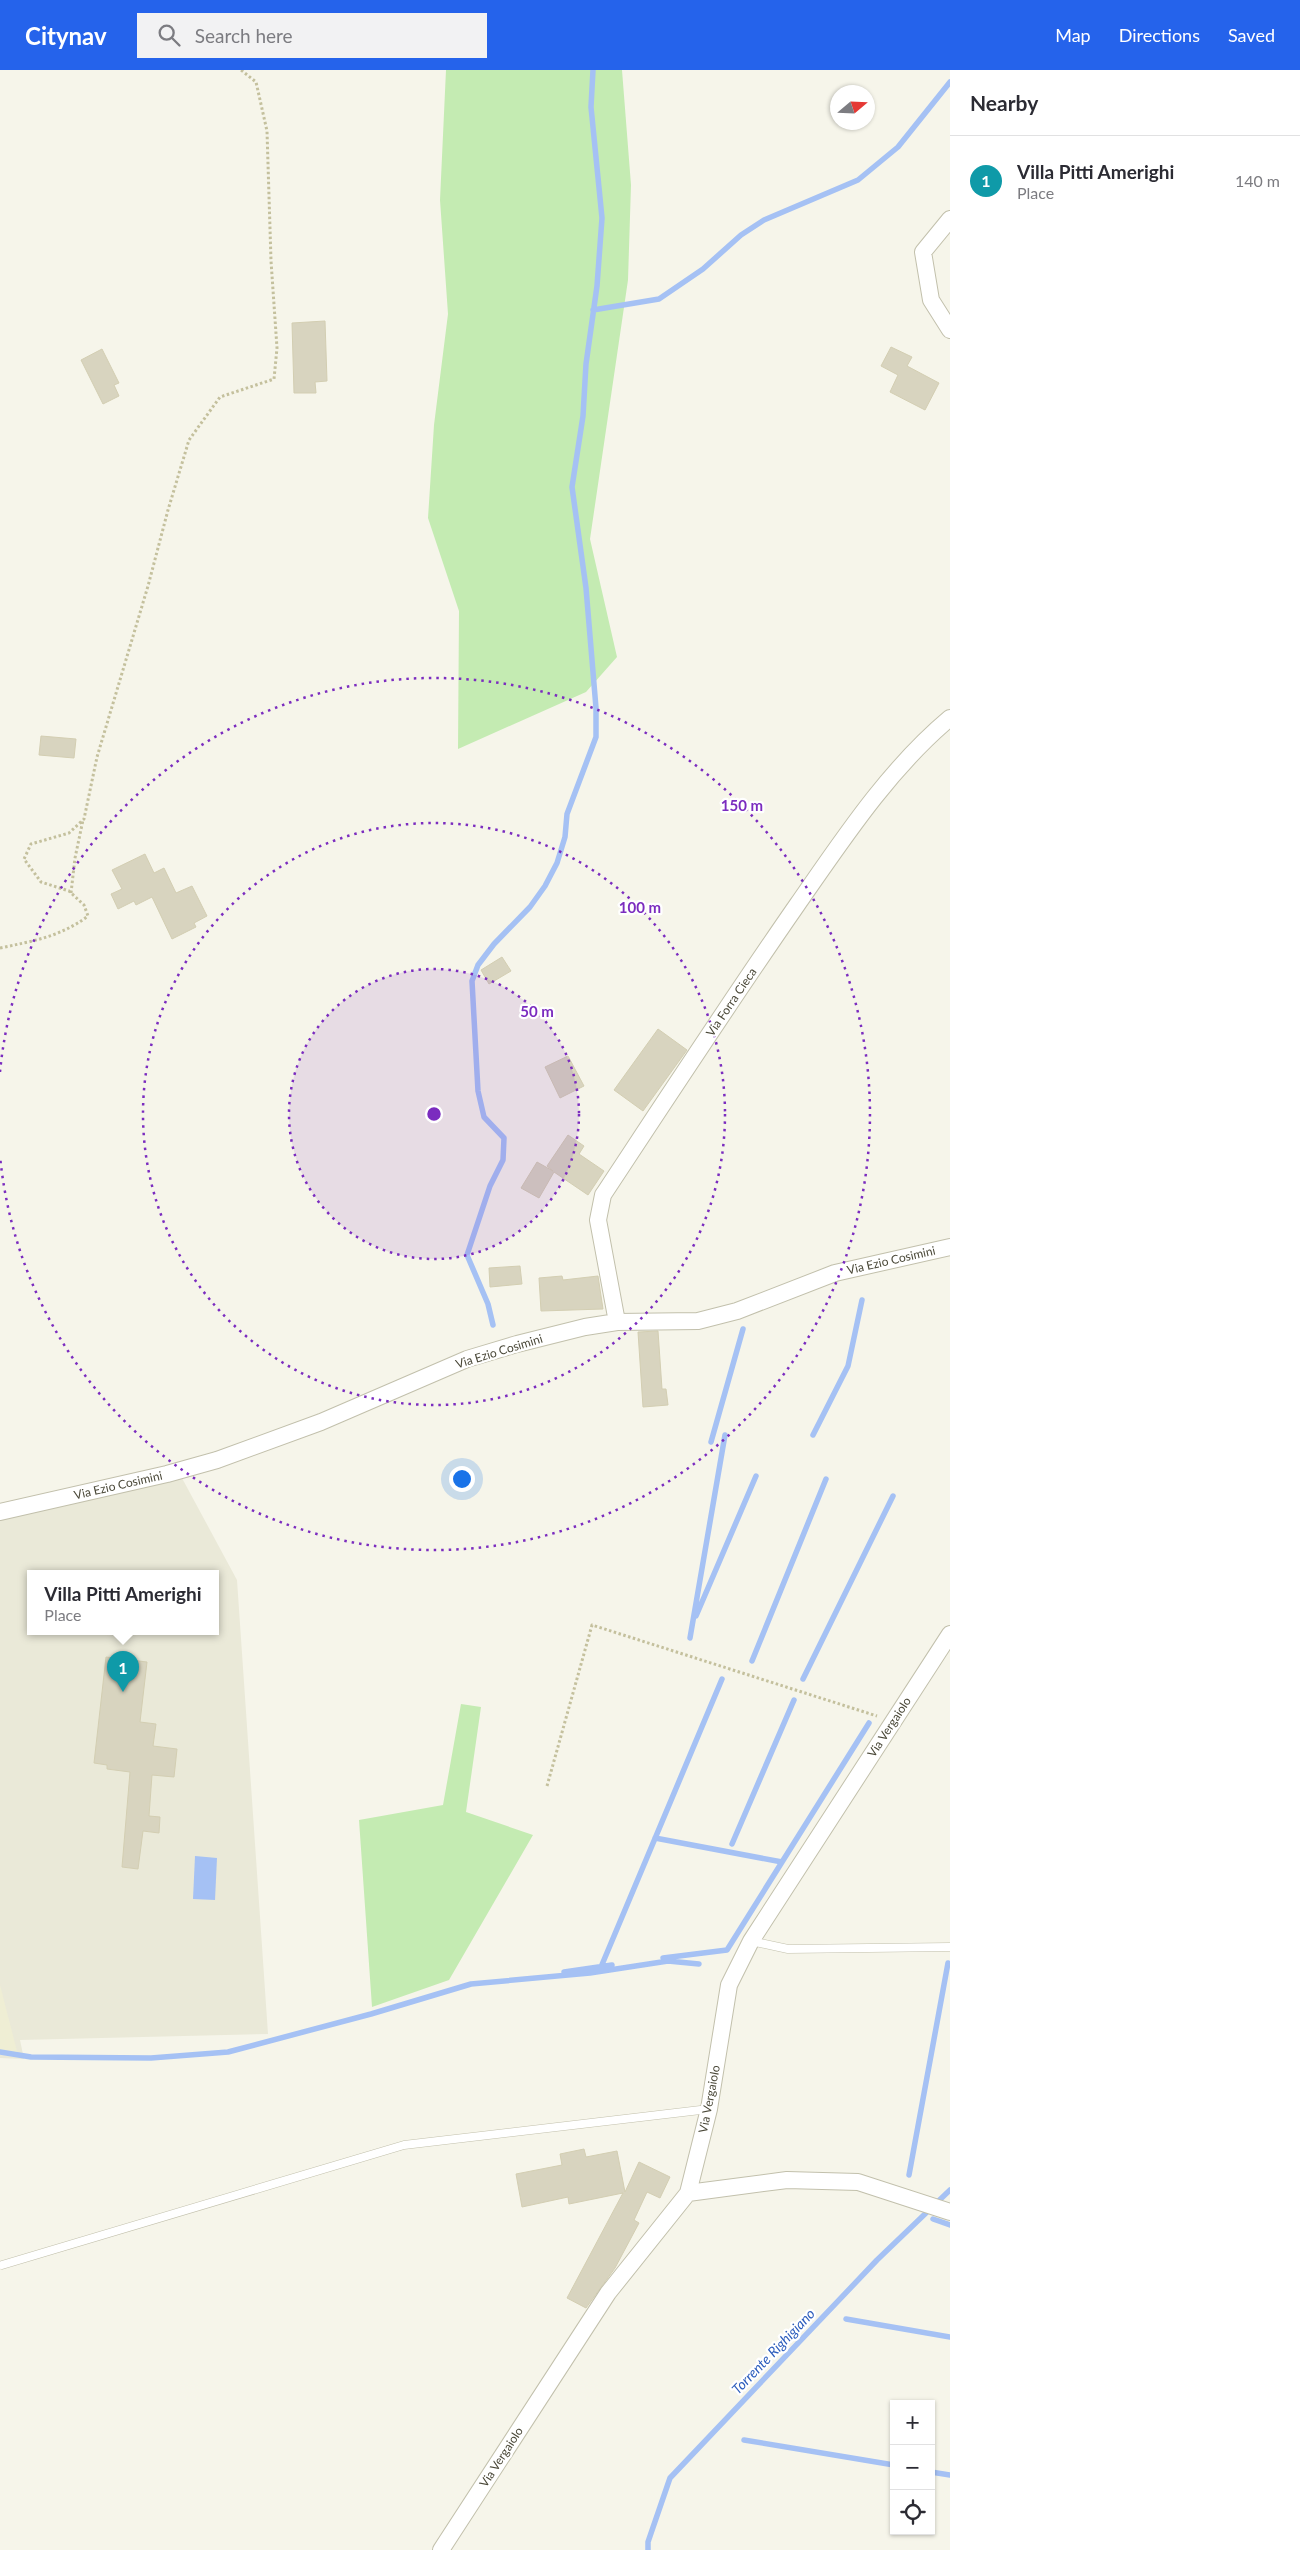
<!DOCTYPE html>
<meta charset="utf-8">
<style>
body{margin:0;font-family:Lato,sans-serif;background:#f2f2f3;color:#2b2b33}
.controls{position:absolute;right:15px;bottom:15px;display:grid;overflow:hidden;border-radius:0px;box-shadow:0 1px 4px #0004}
.controls button{width:45px;height:45px;display:grid;place-items:center;padding:0;border:0;border-bottom:1px solid #e1e1e2;background:#fff;color:#2b2b33;font:25px sans-serif}
.compass{position:absolute;left:830px;top:15px;width:45px;height:45px;border-radius:50%;background:#fff;box-shadow:0 1px 4px #0004;rotate:71deg}
.you{position:absolute;left:461px;top:1408px;width:18px;height:18px;margin:-12px;border:4px solid #fff;border-radius:50%;background:#1a73e8;box-shadow:0 0 0 8px #1a73e833}
.badge{display:grid;place-items:center;width:32px;height:32px;border-radius:50%;background:#2563eb;color:#fff;font-size:16px;font-weight:700}
.pin{position:absolute;translate:-50% -41px;filter:drop-shadow(0 1px 2px #0008)}
.pin::after{content:'';position:absolute;top:26px;width:18px;height:15px;background:inherit;clip-path:polygon(0 0,100% 0,50% 100%)}
.popup{position:absolute;left:27px;top:1500px;width:192px;height:65px;box-sizing:border-box;display:grid;place-content:center;border-radius:0px;background:#fff;filter:drop-shadow(0 1px 4px #0005);font-size:16px;white-space:nowrap;color:#7c7c81}
.popup b{font-size:19px;color:#2b2b33}
.popup::after{content:'';position:absolute;left:50%;top:100%;margin-left:-10px;border:10px solid transparent;border-top-color:#fff}
.list{margin:0;padding:0;list-style:none}
h2{display:flex;justify-content:space-between;align-items:center;height:65px;margin:0;padding:0 20px;font-size:21px}
h2 small{font-size:16px;font-weight:400;color:#7c7c81}
.list li{display:grid;grid-template-columns:32px 1fr auto;gap:15px;align-items:center;box-sizing:border-box;height:90px;padding:0 20px;border-top:1px solid #e1e1e2}
.list b{display:block;font-size:19px;white-space:nowrap}
.list p{margin:0;font-size:16px;white-space:nowrap;color:#7c7c81}
.list em{font-size:16px;font-style:normal;color:#7c7c81}
.icon{flex:none;width:28px;height:28px;fill:none;stroke:currentColor;stroke-width:2;stroke-linecap:round;stroke-linejoin:round}
.map{position:relative;flex:none;width:950px;height:2480px;overflow:hidden}
header{display:flex;align-items:center;gap:30px;box-sizing:border-box;height:70px;padding:0 25px;background:#2563eb;color:#fff}
header strong{font-size:24px}
nav{display:flex;gap:28px;margin-inline-start:auto;font-size:18px}
.search{width:350px;height:45px;background:#f2f2f3;display:flex;align-items:center;gap:12px;box-sizing:border-box;padding:0 18px;border-radius:0px;color:#7c7c81;font-size:19px}
main{display:flex}
aside{flex:1;background:#fff}
.map>svg:first-child{display:block}
.residential{fill:#eae9d8;fill-rule:evenodd}
.education{fill:#efeed4}
.green{fill:#c4ebb2}
.water{fill:#a5c1f4}
.lines{fill:none;stroke-linecap:round;stroke-linejoin:round}
.stream{stroke:#a5c1f4;stroke-width:5.5}
.building{fill:#d8d4bf;stroke:#d3ceb2}
.service-casing{stroke:#c2c0ac;stroke-width:9}
.minor-casing{stroke:#c2c0ac;stroke-width:18}
.path{stroke:#c4c09d;stroke-width:3;stroke-dasharray:2.5 2.5;stroke-linecap:butt}
.service{stroke:#fff;stroke-width:8}
.minor{stroke:#fff;stroke-width:16}
.ring{fill:none;stroke:#7b2cbf;stroke-width:2.5;stroke-dasharray:2.5 5}
.labels{text-anchor:middle;dominant-baseline:central;stroke-width:4.5;stroke-linejoin:round;paint-order:stroke}
.street-label{font-size:12px;fill:#4a4838;stroke:#fff}
.water-label{font-size:14px;font-style:italic;fill:#2b5cbc;stroke:#fff}
.centre{fill:#7b2cbf;stroke:#fff;stroke-width:2.5}
.ring-label{font-size:15px;text-anchor:middle;font-weight:bold;fill:#7b2cbf;stroke:#fff;stroke-width:4.5;stroke-linejoin:round;paint-order:stroke}
</style>
<header>
<strong>Citynav</strong>
<div class="search"><svg class="icon" aria-label="search" viewBox="0 0 24 24"><circle cx="10" cy="10" r="6"/><path d="M15 15l6 6"/></svg>Search here</div>
<nav><a>Map</a><a>Directions</a><a>Saved</a></nav>
</header>
<main>
<div class="map">
<svg width="950" height="2480" viewBox="0 0 950 2480">
<rect width="100%" height="100%" fill="#f6f5ea"/>
<path class="residential" d="M176 1397 237 1510 268 1964 20 1970 24 1989 0 1988V1437ZM31 1503H216V1561H31Z"/>
<path class="education" d="M0 1915 18 1985 0 1984Z"/>
<path class="green" d="M446 0H622L631 115 628 210 590 469 617 587 586 622 458 679 459 541 428 448 434 355 448 244 440 130Z
M461 1634 481 1637 466 1742 533 1765 449 1910 372 1937 359 1750 443 1735Z"/>
<path class="water" d="M195 1786 217 1788 215 1830 193 1829Z"/>
<g class="lines">
<path class="stream" d="M593 240 659 229 703 199 741 165 764 150 858 110 898 77 950 12
M493 1255 488 1234 467 1185 490 1116 503 1090 504 1068 484 1047 478 1021 472 911 478 895 494 874 530 837 545 816 557 793 565 767 567 744 596 667V638L586 518 572 417 583 346 586 294 597 216 602 148 591 37 593 0
M813 1365 848 1296 862 1230
M711 1372 743 1259
M696 1546 756 1406
M690 1568 725 1365
M752 1591 826 1409
M803 1609 893 1426
M655 1768 782 1792
M732 1774 794 1630
M663 1888 727 1880 869 1653
M601 1897 722 1609
M564 1902 612 1895
M0 1982 31 1987 151 1988 228 1982 371 1944 471 1914 590 1903 668 1891 699 1894
M909 2105 948 1893
M933 2149 950 2155
M846 2249 950 2267
M744 2370 894 2395
M931 2402 950 2405
M648 2480V2472L670 2408 877 2190 950 2120"/>
</g>
<path class="building" d="M325 251 327 311 315 312 316 323H294L292 253Z
M891 277 912 287 907 296 939 313 925 340 890 322 898 305 881 296Z
M102 279 119 313 114 315 119 326 103 334 81 290Z
M41 666 76 669 74 688 39 685Z
M145 784 154 803 164 798 176 823 192 816 207 846 194 853 196 857 172 869 152 827 136 835 134 831 118 839 111 824 122 819 112 800Z
M502 887 511 901 489 914 481 900Z
M658 959 687 980 643 1041 614 1020Z
M568 986 584 1016 560 1028 545 997Z
M568 1065 584 1076 579 1084 604 1101 588 1125 554 1102 539 1128 521 1118 537 1092 553 1101 547 1096Z
M520 1196 522 1214 490 1217 489 1198Z
M562 1206 563 1210 598 1206 603 1239 541 1241 539 1208Z
M658 1261 662 1319H666L668 1335 643 1337 638 1262Z
M106 1587 147 1592 140 1652 156 1654 153 1676 177 1679 174 1707 152 1705 149 1746 160 1747 159 1763 143 1761 138 1799 122 1797 130 1702 107 1699V1695L94 1693Z
M584 2079 586 2087 617 2081 625 2122 639 2092 670 2107 660 2128 647 2122 634 2150 639 2153 615 2198 586 2238 567 2228 623 2123 569 2134 568 2127 522 2137 516 2104 562 2095 560 2084Z"/>
<g class="lines">
<g class="service-casing">
<path id="service" d="M751 1871 788 1879 950 1877
M2 2195 404 2075 709 2039"/>
</g>
<g class="minor-casing">
<path id="minor" d="M950 149 923 182 931 230 950 260
M617 1252 598 1150 603 1125C667 1028 731 930 797 835 843 769 888 700 950 648
M0 1442 167 1404 217 1390 321 1352 467 1289 517 1274 585 1257 617 1252 698 1251 737 1241 835 1203 950 1177
M688 2123 787 2110 858 2112 950 2142
M441 2480 608 2223 688 2123 709 2039 729 1915 751 1871 950 1564"/>
</g>
<path class="path" d="M71 823 75 788 83 750
M0 878C33 871 60 867 88 846L84 835 69 821 41 812 24 789 31 774 69 763 84 749 97 687 148 516 168 440 189 370 220 327 274 309 277 278 271 191 267 61 256 12 241 0
M547 1716 592 1555 877 1646"/>
<use href="#service" class="service"/>
<use href="#minor" class="minor"/>
</g>
<circle cx="434" cy="1044" r="145" fill="#7b2cbf" fill-opacity=".12"/>
<g class="ring">
<circle cx="434" cy="1044" r="145"/>
<circle cx="434" cy="1044" r="291"/>
<path d="M0 1002A436 436 0 1 1 0 1086"/>
</g>
<g class="labels">
<g class="street-label">
<text transform="translate(731 932) rotate(-56)">Via Forra Cieca</text>
<text transform="translate(891 1190) rotate(-13)">Via Ezio Cosimini</text>
<text transform="translate(499 1281) rotate(-17)">Via Ezio Cosimini</text>
<text transform="translate(118 1415) rotate(-13)">Via Ezio Cosimini</text>
<text transform="translate(889 1657) rotate(-57)">Via Vergaiolo</text>
<text transform="translate(709 2029) rotate(-79)">Via Vergaiolo</text>
<text transform="translate(501 2387) rotate(-57)">Via Vergaiolo</text>
</g>
<g class="water-label">
<text transform="translate(773 2281) rotate(-46)">Torrente Righigiano</text>
</g>
</g>
<circle cx="434" cy="1044" r="8" class="centre"/>
<g class="ring-label">
<text x="742" y="741">150 m</text>
<text x="640" y="843">100 m</text>
<text x="537" y="947">50 m</text>
</g>
</svg>
<div class="controls">
<button>+</button>
<button>−</button>
<button><svg class="icon" aria-label="locate" viewBox="0 0 24 24"><circle cx="12" cy="12" r="6"/><path d="M12 2v4M12 18v4M2 12h4M18 12h4"/></svg></button>
</div>
<svg class="compass" viewBox="-18 -18 36 36"><path d="M0-13l5 13h-10z" fill="#e53935"/><path d="M0 13l5-13h-10z" fill="#7c7c81"/></svg>
<div class="you"></div>
<div class="pin badge" style="left:123px;top:1622px;background:#0f9aa8">1</div>
<div class="popup"><b>Villa Pitti Amerighi</b>Place</div>
</div>
<aside>
<h2>Nearby<small></small></h2>
<ul class="list">
<li><span class="badge" style="background:#0f9aa8">1</span><div><b>Villa Pitti Amerighi</b><p>Place</p></div><em>140 m</em></li>
</ul>
</aside>
</main>
